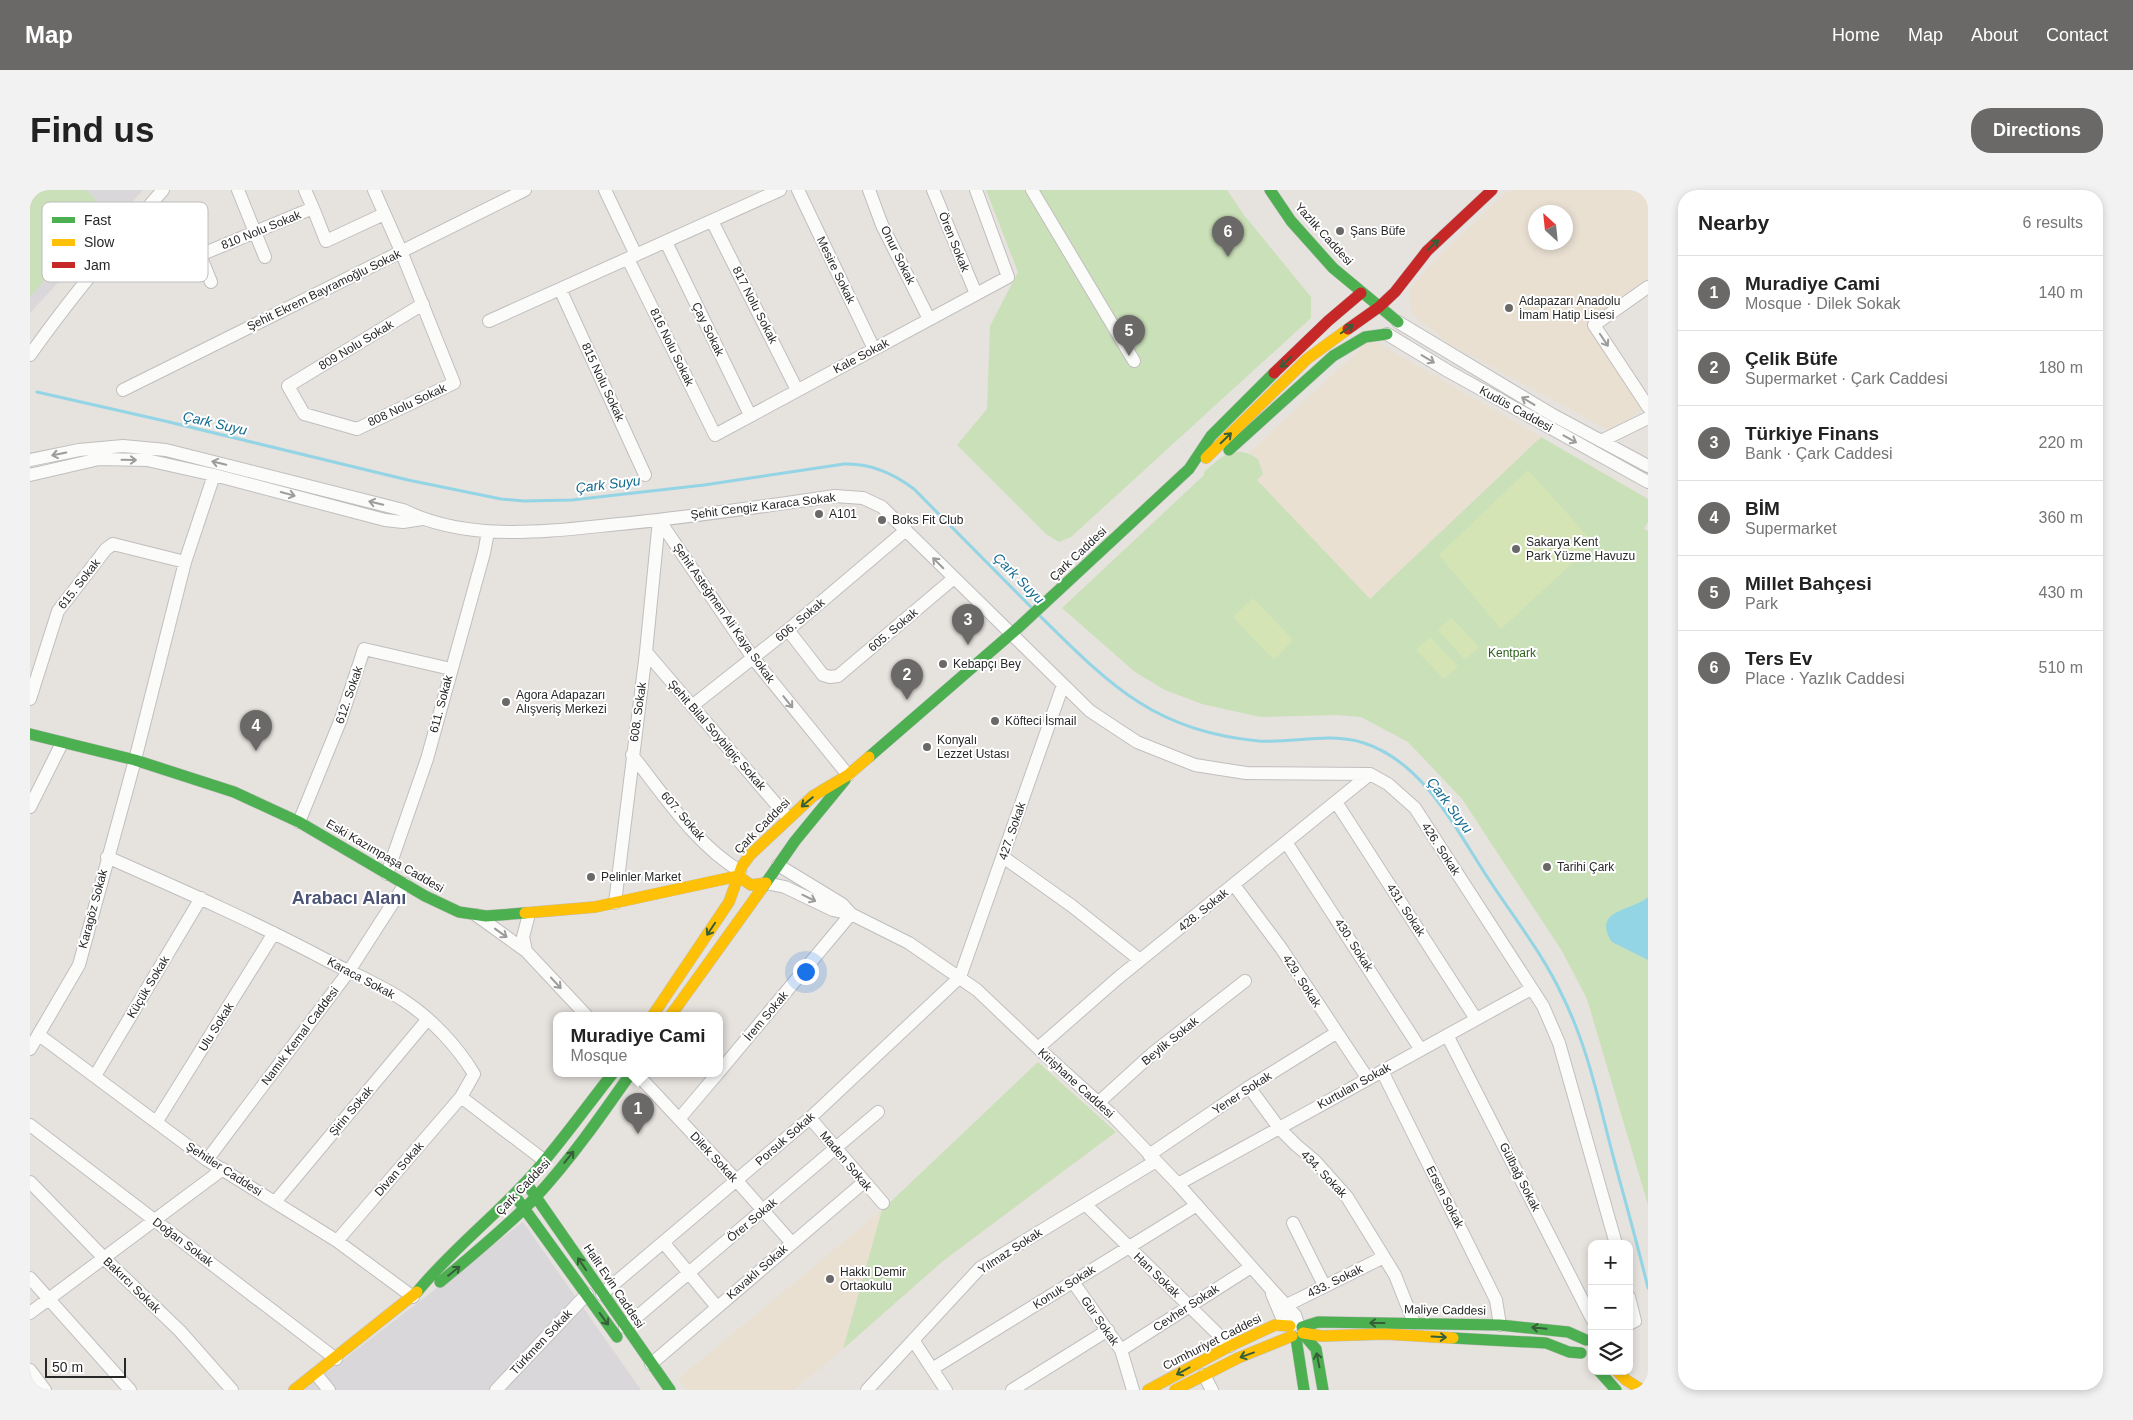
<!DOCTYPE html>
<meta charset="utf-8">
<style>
body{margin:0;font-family:Arial,sans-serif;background:#f2f2f2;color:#222}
.controls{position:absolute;right:15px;bottom:15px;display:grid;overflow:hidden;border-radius:10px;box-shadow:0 2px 8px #0003}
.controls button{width:45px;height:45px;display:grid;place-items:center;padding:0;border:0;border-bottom:1px solid #e0e0e0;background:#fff;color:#222;font:25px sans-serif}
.compass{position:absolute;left:1498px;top:15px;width:45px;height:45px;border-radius:50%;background:#fff;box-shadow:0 2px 8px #0003;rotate:333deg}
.scale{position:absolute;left:15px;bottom:12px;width:81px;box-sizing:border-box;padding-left:5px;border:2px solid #282828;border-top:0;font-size:14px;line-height:18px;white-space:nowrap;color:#282828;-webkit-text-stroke:4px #fff;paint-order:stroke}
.you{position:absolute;left:775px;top:781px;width:18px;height:18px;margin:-12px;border:4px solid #fff;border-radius:50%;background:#1a73e8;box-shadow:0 0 0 8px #1a73e833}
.badge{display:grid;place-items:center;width:32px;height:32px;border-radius:50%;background:#6a6968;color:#fff;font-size:16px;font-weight:700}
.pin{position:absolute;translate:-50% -41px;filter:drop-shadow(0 1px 2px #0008)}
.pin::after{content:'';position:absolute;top:26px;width:18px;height:15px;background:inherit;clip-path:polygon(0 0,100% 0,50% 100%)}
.popup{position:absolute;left:523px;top:822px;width:170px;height:65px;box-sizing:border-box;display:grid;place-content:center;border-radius:10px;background:#fff;filter:drop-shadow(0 1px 4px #0005);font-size:16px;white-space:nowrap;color:#767676}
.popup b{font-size:19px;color:#222}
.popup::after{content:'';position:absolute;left:50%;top:100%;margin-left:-10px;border:10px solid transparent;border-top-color:#fff}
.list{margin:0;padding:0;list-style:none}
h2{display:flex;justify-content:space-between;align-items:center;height:65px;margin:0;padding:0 20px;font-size:21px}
h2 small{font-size:16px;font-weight:400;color:#767676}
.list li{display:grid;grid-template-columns:32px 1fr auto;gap:15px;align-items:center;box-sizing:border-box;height:75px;padding:0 20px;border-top:1px solid #e0e0e0}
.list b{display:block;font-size:19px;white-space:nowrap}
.list p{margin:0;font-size:16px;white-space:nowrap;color:#767676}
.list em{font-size:16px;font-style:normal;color:#767676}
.icon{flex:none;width:28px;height:28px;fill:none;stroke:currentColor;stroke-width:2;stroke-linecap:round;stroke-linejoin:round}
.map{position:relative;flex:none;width:1618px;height:1200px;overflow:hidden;border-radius:20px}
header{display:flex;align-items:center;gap:30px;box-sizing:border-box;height:70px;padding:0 25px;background:#6a6968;color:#fff}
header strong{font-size:24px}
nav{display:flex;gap:28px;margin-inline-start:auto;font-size:18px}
.intro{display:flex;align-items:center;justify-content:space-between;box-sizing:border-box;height:120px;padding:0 30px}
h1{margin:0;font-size:35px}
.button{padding:12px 22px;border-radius:20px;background:#6a6968;color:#fff;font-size:18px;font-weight:700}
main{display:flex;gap:30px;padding:0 30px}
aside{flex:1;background:#fff;border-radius:20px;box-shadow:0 2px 8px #0003}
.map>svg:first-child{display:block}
.industrial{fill:#d9d7d9}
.education{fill:#e9e0d2;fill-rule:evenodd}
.green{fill:#cae0b8}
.pitch{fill:#d5e4b5}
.water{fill:#93d4e5}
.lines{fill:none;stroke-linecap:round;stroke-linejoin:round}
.stream{stroke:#93d4e5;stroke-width:3}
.street-casing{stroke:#c0bebf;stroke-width:14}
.fast-casing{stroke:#c0bebf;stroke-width:12}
.slow-casing{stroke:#c0bebf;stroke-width:12}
.jam-casing{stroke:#c0bebf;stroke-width:12}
.street{stroke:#fbfbfa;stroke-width:12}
.fast{stroke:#4caf50;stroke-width:11}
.slow{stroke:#ffc107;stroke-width:11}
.jam{stroke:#c62828;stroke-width:11}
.oneway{stroke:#365e38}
.oneway2{stroke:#9c9c9c}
.poi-dot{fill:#6a6968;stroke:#fff;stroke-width:2}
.labels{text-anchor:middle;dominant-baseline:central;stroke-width:4;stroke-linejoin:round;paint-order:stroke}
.street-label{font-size:12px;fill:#282828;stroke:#fff}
.poi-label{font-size:12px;fill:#282828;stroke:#fff;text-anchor:start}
.park-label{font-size:12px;fill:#2e601c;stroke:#fff}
.water-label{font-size:14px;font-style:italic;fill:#136b90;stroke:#fff}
.district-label{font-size:18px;font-weight:bold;fill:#4b5475;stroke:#fff}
.key{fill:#fff;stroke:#bebebe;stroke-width:1}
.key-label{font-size:14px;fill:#282828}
</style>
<header>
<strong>Map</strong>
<nav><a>Home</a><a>Map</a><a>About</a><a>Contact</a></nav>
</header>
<div class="intro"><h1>Find us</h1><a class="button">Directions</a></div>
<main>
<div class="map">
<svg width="1618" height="1200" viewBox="0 0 1618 1200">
<rect width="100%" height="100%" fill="#e6e2de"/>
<path class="industrial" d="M0 0H113L0 123Z
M493 1032 611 1200H274Z"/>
<path class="education" d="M1479 0H1618V88L1558 133 1615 217 1582 242 1421 155 1383 125 1379 112 1381 97 1409 66ZM1506 22H1536V52H1506Z
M1341 149 1511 247 1340 409 1209 272Z
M852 1020 813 1159 764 1200H656L648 1189Z"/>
<path class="green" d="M0 0H56L75 19 0 107Z
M956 0H1197L1214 25 1281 107V128L1041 347 1029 352 1016 344 927 255 957 219 960 136 988 82Z
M1511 247 1618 309V332L1614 339 1618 341V1015L1557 809 1532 761 1432 609 1378 552 1331 527 1307 525 1230 527 1172 514 1135 500 1105 482 1032 418 1174 285V282C1192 266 1205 253 1228 269L1233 284 1227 290 1340 409Z
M1008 872 1086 942 913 1071 813 1159 852 1020Z"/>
<path class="pitch" d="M1498 280 1564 353 1471 439 1409 365Z
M1223 408 1263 450 1244 470 1203 427Z
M1421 427 1449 457 1435 470 1408 440Z
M1400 447 1428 476 1414 489 1386 460Z"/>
<path class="water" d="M1618 707V770L1582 752C1561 719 1603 721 1618 707Z"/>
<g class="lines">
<path class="stream" d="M7 202 135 231 378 290 471 309 494 311 542 310 674 295 814 274C841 273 863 283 884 299L1001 417
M1009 425C1080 495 1125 542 1229 551 1264 553 1300 542 1334 553 1389 571 1420 628 1449 674 1476 718 1510 758 1532 805 1557 855 1568 908 1582 962 1594 1007 1607 1052 1618 1098"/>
<g class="street-casing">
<path id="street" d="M208 0 235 67
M275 0 283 18
M344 0 371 61 424 193 327 239 274 224 258 196 393 114
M575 0 606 65
M768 0 844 159
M839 0 852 35 899 129
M903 0 946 104
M1002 0 1104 171
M682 31 767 200
M636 52 720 225
M598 69 685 245 978 87 946 0
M181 92 170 65 283 18 296 51 354 24
M1618 97 1564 135 1618 217
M530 99 615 285
M459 131 750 0
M1368 132 1521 224 1618 276
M1357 144 1418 181 1618 292
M0 165C41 107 86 53 133 0
M93 200 495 0
M1571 251 1618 228
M0 270 49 260 93 256 136 260 373 320C440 353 519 341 590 334 662 327 734 316 805 306L833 308 852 317 1060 521 1107 552 1165 575 1216 583 1340 584 1358 594 1385 618 1513 816 1529 853 1586 1054
M0 285 69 269 117 270 184 285 355 330 373 332 392 329
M629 330 723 468 818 585
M758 440 793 485 800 487 808 486 924 388
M616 462 758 628
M0 509 28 421 76 359 83 354 155 372
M662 516 758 440 876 340
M602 565C634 605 666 655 710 681
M1306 612 1446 829
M0 617 32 553
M269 632 311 529 334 459 421 479
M1256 652 1391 860
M77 667C152 700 227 733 300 772 324 784 351 795 373 810 401 828 427 856 444 884L431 907 515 971
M973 667 1042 716 1110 770
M748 675 812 714 821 724
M357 684 397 569 454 363 458 342
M736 693 755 697 803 720 821 724 879 753 947 800 1008 858 1083 926 1148 994 1241 1099 1265 1125 1268 1134
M1204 695 1251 758 1338 889
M585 713 616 462 629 330
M446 725 496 761 556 825
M496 761 493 747 499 724
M9 845 177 970 307 1051 383 1107
M1417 845 1562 1129
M1008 858 1088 788 1340 584
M0 859 49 775 105 570 155 372 184 285
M1352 881 1466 1110 1470 1135
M689 882 821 724
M606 883 707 991 761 1052
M65 886 171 708
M1219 897 1249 938 1266 955 1285 971 1317 1007 1365 1085 1384 1133
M1068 913 1123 863 1215 791
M780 928 853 1013
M649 929 688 883
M127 931 244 743
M0 935 306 1169
M1119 965 1219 897 1306 843
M177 970 319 781 375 694
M0 992 74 1068 150 1141 202 1200
M1148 994 1501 799
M245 1012 397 830
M1055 1014 1200 1156
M1263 1033 1294 1095
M307 1051 431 907
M633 1052 687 1117
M0 1088 100 1200
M1043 1092 1091 1160 1103 1200
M572 1104 780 928 930 787 1033 495
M1242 1104 1253 1130 1262 1135
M1599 1107 1605 1131 1599 1134
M1257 1115 1354 1067
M0 1123 193 979
M595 1137 848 922
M883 1150 916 1200
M1091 1160 1221 1077
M621 1174 834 992
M902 1179 1167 1015
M0 1180 15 1200
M286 1184 299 1200
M1174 1185 1182 1200
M466 1200 557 1104
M837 1200 950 1078 1126 971
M982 1200 1078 1140"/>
</g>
<g class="fast-casing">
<path id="fast" d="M1240 0 1261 31 1303 78 1368 132
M1199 260 1303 166 1335 147 1357 144
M0 544 105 570 204 602 269 632 395 706 429 722 456 726 495 723
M839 567 989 437 1159 279 1181 246 1244 183
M733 697 765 651 815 590
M499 997 640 1200
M488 1010 587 1147
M410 1092C443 1065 475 1038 505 1008 541 969 571 926 601 883
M387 1102C422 1059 468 1024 505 982 532 951 557 916 583 883
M1272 1137 1288 1132 1470 1135 1538 1142 1556 1150
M1273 1144 1286 1159 1293 1200
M1266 1148 1274 1200
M1423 1148 1516 1153 1539 1162 1551 1163
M1569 1181 1586 1200"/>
</g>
<g class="slow-casing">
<path id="slow" d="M1176 268 1277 169 1318 139
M495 723 565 717 708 686 721 695 736 693
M623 825 699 712 712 676 720 665 783 606 818 585 839 567
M641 825 733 697
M1273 1143 1292 1146 1355 1144 1423 1148
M1587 1181 1596 1190 1612 1200
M264 1200 387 1102
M1118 1200 1200 1156 1245 1135 1260 1136
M1145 1200 1208 1168 1262 1146"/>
</g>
<g class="jam-casing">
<path id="jam" d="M1318 139 1349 117 1365 102 1397 61 1462 0
M1244 183 1298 131 1331 103"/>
</g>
<use href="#street" class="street"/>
<use href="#fast" class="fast"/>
<use href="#slow" class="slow"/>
<use href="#jam" class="jam"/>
</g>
<defs><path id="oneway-shaft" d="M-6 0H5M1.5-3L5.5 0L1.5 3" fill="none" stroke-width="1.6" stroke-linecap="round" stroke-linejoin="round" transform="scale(1.25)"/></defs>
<g class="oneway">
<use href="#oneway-shaft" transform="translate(1403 55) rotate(-43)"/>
<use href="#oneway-shaft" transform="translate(1317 139) rotate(-35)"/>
<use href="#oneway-shaft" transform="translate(1256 172) rotate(136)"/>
<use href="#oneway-shaft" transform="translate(1196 248) rotate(-44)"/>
<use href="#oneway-shaft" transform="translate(777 612) rotate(140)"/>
<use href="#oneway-shaft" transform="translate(681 739) rotate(124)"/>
<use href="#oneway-shaft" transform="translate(539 967) rotate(-51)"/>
<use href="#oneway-shaft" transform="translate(552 1074) rotate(-124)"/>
<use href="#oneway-shaft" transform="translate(424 1081) rotate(-39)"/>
<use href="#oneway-shaft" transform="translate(574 1129) rotate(54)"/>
<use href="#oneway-shaft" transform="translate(1347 1133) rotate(-180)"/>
<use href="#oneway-shaft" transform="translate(1509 1138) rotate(-174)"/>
<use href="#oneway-shaft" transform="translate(1409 1147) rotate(3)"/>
<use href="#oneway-shaft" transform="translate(1217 1165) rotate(160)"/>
<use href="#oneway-shaft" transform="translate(1288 1170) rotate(-101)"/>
<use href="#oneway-shaft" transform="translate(1153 1181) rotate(151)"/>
</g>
<g class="oneway2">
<use href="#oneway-shaft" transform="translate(1574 150) rotate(56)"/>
<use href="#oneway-shaft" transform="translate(1398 169) rotate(31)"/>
<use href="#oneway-shaft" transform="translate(1498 211) rotate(-149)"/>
<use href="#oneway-shaft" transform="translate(1540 249) rotate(29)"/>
<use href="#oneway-shaft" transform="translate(29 264) rotate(168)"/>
<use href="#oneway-shaft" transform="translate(99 270) rotate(1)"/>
<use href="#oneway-shaft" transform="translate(189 273) rotate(-166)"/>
<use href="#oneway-shaft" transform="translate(258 304) rotate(15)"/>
<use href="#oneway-shaft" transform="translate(346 313) rotate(-166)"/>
<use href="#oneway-shaft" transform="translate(908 373) rotate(-135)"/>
<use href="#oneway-shaft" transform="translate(758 512) rotate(51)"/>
<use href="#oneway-shaft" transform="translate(779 708) rotate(26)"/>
<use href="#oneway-shaft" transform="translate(471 743) rotate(36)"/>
<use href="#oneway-shaft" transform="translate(526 793) rotate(47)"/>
</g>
<g class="poi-dot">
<circle cx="1310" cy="41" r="5"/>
<circle cx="1479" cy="118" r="5"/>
<circle cx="789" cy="324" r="5"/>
<circle cx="852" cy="330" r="5"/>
<circle cx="1486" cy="359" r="5"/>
<circle cx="913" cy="474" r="5"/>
<circle cx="476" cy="512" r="5"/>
<circle cx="965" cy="531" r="5"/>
<circle cx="897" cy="557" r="5"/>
<circle cx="1517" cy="677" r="5"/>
<circle cx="561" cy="687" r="5"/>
<circle cx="800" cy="1089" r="5"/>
</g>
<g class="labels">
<g class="street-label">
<text transform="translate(231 40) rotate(-22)">810 Nolu Sokak</text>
<text transform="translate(1294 44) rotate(48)">Yazlık Caddesi</text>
<text transform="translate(924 52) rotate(68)">Ören Sokak</text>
<text transform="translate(868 65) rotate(64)">Onur Sokak</text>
<text transform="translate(806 80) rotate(64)">Mesire Sokak</text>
<text transform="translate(294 100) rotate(-26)">Şehit Ekrem Bayramoğlu Sokak</text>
<text transform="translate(725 115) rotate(63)">817 Nolu Sokak</text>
<text transform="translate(678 139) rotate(64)">Çay Sokak</text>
<text transform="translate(326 155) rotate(-31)">809 Nolu Sokak</text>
<text transform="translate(642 157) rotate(64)">816 Nolu Sokak</text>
<text transform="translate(831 166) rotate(-28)">Kale Sokak</text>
<text transform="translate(573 192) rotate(65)">815 Nolu Sokak</text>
<text transform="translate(377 215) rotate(-25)">808 Nolu Sokak</text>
<text transform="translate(1486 219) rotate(29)">Kudüs Caddesi</text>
<text transform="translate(733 316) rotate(-7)">Şehit Cengiz Karaca Sokak</text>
<text transform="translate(1048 364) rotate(-43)">Çark Caddesi</text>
<text transform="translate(49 394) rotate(-52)">615. Sokak</text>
<text transform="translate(694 423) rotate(55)">Şehit Asteğmen Ali Kaya Sokak</text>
<text transform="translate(770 430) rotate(-40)">606. Sokak</text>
<text transform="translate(863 440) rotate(-40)">605. Sokak</text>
<text transform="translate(319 505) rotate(-71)">612. Sokak</text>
<text transform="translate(411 514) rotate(-75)">611. Sokak</text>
<text transform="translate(608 522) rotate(-82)">608. Sokak</text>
<text transform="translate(687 545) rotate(49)">Şehit Bilal Soybilgiç Sokak</text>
<text transform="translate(653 626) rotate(49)">607. Sokak</text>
<text transform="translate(732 636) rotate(-45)">Çark Caddesi</text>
<text transform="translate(982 641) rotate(-71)">427. Sokak</text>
<text transform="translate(1411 659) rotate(57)">426. Sokak</text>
<text transform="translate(355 666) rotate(30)">Eski Kazımpaşa Caddesi</text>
<text transform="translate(63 719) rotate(-75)">Karagöz Sokak</text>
<text transform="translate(1173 720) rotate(-39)">428. Sokak</text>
<text transform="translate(1376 720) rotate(57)">431. Sokak</text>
<text transform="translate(1324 755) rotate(57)">430. Sokak</text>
<text transform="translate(331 788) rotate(28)">Karaca Sokak</text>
<text transform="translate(1272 791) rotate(57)">429. Sokak</text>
<text transform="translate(118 797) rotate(-59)">Küçük Sokak</text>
<text transform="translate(736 826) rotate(-50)">İrem Sokak</text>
<text transform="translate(186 837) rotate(-58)">Ulu Sokak</text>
<text transform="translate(270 846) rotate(-53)">Namık Kemal Caddesi</text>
<text transform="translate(1140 851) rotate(-39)">Beylik Sokak</text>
<text transform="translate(1046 893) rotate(42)">Kirişhane Caddesi</text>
<text transform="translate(1324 896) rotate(-29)">Kurtulan Sokak</text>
<text transform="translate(1212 903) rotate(-33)">Yener Sokak</text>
<text transform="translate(321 921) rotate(-50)">Şirin Sokak</text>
<text transform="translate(755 949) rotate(-41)">Porsuk Sokak</text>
<text transform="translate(684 967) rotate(47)">Dilek Sokak</text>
<text transform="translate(816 971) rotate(50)">Maden Sokak</text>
<text transform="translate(194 979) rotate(33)">Şehitler Caddesi</text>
<text transform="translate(369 979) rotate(-49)">Divan Sokak</text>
<text transform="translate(1294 984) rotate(46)">434. Sokak</text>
<text transform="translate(1490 987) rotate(63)">Gülbağ Sokak</text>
<text transform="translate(493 997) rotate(-46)">Çark Caddesi</text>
<text transform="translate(1415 1007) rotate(63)">Ersen Sokak</text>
<text transform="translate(722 1030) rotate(-40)">Örer Sokak</text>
<text transform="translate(153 1052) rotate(37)">Doğan Sokak</text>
<text transform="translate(980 1061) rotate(-33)">Yılmaz Sokak</text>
<text transform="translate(727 1082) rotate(-41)">Kavaklı Sokak</text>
<text transform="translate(1127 1085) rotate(44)">Han Sokak</text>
<text transform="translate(1305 1091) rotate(-26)">433. Sokak</text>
<text transform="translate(102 1095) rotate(44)">Bakırcı Sokak</text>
<text transform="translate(584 1096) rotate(56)">Halit Evin Caddesi</text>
<text transform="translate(1034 1097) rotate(-32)">Konuk Sokak</text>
<text transform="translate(1156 1118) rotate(-33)">Cevher Sokak</text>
<text transform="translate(1415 1120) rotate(1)">Maliye Caddesi</text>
<text transform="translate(1070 1131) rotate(55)">Gür Sokak</text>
<text transform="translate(511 1152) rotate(-47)">Türkmen Sokak</text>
<text transform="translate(1182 1152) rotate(-27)">Cumhuriyet Caddesi</text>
</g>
<g class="poi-label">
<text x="1320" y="41">Şans Büfe</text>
<text x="1489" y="111">Adapazarı Anadolu<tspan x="1489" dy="14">İmam Hatip Lisesi</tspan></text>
<text x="799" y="324">A101</text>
<text x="862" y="330">Boks Fit Club</text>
<text x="1496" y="352">Sakarya Kent<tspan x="1496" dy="14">Park Yüzme Havuzu</tspan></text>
<text x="923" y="474">Kebapçı Bey</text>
<text x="486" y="505">Agora Adapazarı<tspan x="486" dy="14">Alışveriş Merkezi</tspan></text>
<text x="975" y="531">Köfteci İsmail</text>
<text x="907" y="550">Konyalı<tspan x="907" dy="14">Lezzet Ustası</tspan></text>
<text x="1527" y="677">Tarihi Çark</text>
<text x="571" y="687">Pelinler Market</text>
<text x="810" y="1082">Hakkı Demir<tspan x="810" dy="14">Ortaokulu</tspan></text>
</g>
<g class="park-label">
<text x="1482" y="463">Kentpark</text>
</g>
<g class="water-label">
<text transform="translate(185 233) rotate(13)">Çark Suyu</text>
<text transform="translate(578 294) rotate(-7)">Çark Suyu</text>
<text transform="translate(989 388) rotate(45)">Çark Suyu</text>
<text transform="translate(1420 615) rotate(53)">Çark Suyu</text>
</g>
<g class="district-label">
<text x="319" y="708">Arabacı Alanı</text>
</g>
</g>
<rect x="12" y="12" width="166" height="80" rx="8" class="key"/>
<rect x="22" y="27" width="23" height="6" fill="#4caf50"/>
<rect x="22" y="49" width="23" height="7" fill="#ffc107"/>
<rect x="22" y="72" width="23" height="6" fill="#c62828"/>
<g class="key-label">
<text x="54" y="35">Fast</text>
<text x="54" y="57">Slow</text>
<text x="54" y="80">Jam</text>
</g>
</svg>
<div class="controls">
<button>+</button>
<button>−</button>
<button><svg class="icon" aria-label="layers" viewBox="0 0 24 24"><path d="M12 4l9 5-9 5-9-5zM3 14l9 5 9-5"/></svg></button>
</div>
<svg class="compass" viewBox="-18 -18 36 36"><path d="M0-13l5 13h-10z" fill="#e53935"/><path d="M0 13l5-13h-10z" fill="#767676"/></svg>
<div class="scale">50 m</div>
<div class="you"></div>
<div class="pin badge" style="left:608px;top:944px">1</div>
<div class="popup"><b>Muradiye Cami</b>Mosque</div>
<div class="pin badge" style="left:877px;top:510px">2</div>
<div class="pin badge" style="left:938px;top:455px">3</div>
<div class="pin badge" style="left:226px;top:561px">4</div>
<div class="pin badge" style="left:1099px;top:166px">5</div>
<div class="pin badge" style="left:1198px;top:67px">6</div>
</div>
<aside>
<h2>Nearby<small>6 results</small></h2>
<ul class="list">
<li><span class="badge">1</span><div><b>Muradiye Cami</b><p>Mosque · Dilek Sokak</p></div><em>140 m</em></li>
<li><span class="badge">2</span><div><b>Çelik Büfe</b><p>Supermarket · Çark Caddesi</p></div><em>180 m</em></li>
<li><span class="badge">3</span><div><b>Türkiye Finans</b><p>Bank · Çark Caddesi</p></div><em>220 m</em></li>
<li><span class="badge">4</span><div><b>BİM</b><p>Supermarket</p></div><em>360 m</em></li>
<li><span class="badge">5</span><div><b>Millet Bahçesi</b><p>Park</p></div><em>430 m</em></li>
<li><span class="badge">6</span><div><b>Ters Ev</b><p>Place · Yazlık Caddesi</p></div><em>510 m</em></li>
</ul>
</aside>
</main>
